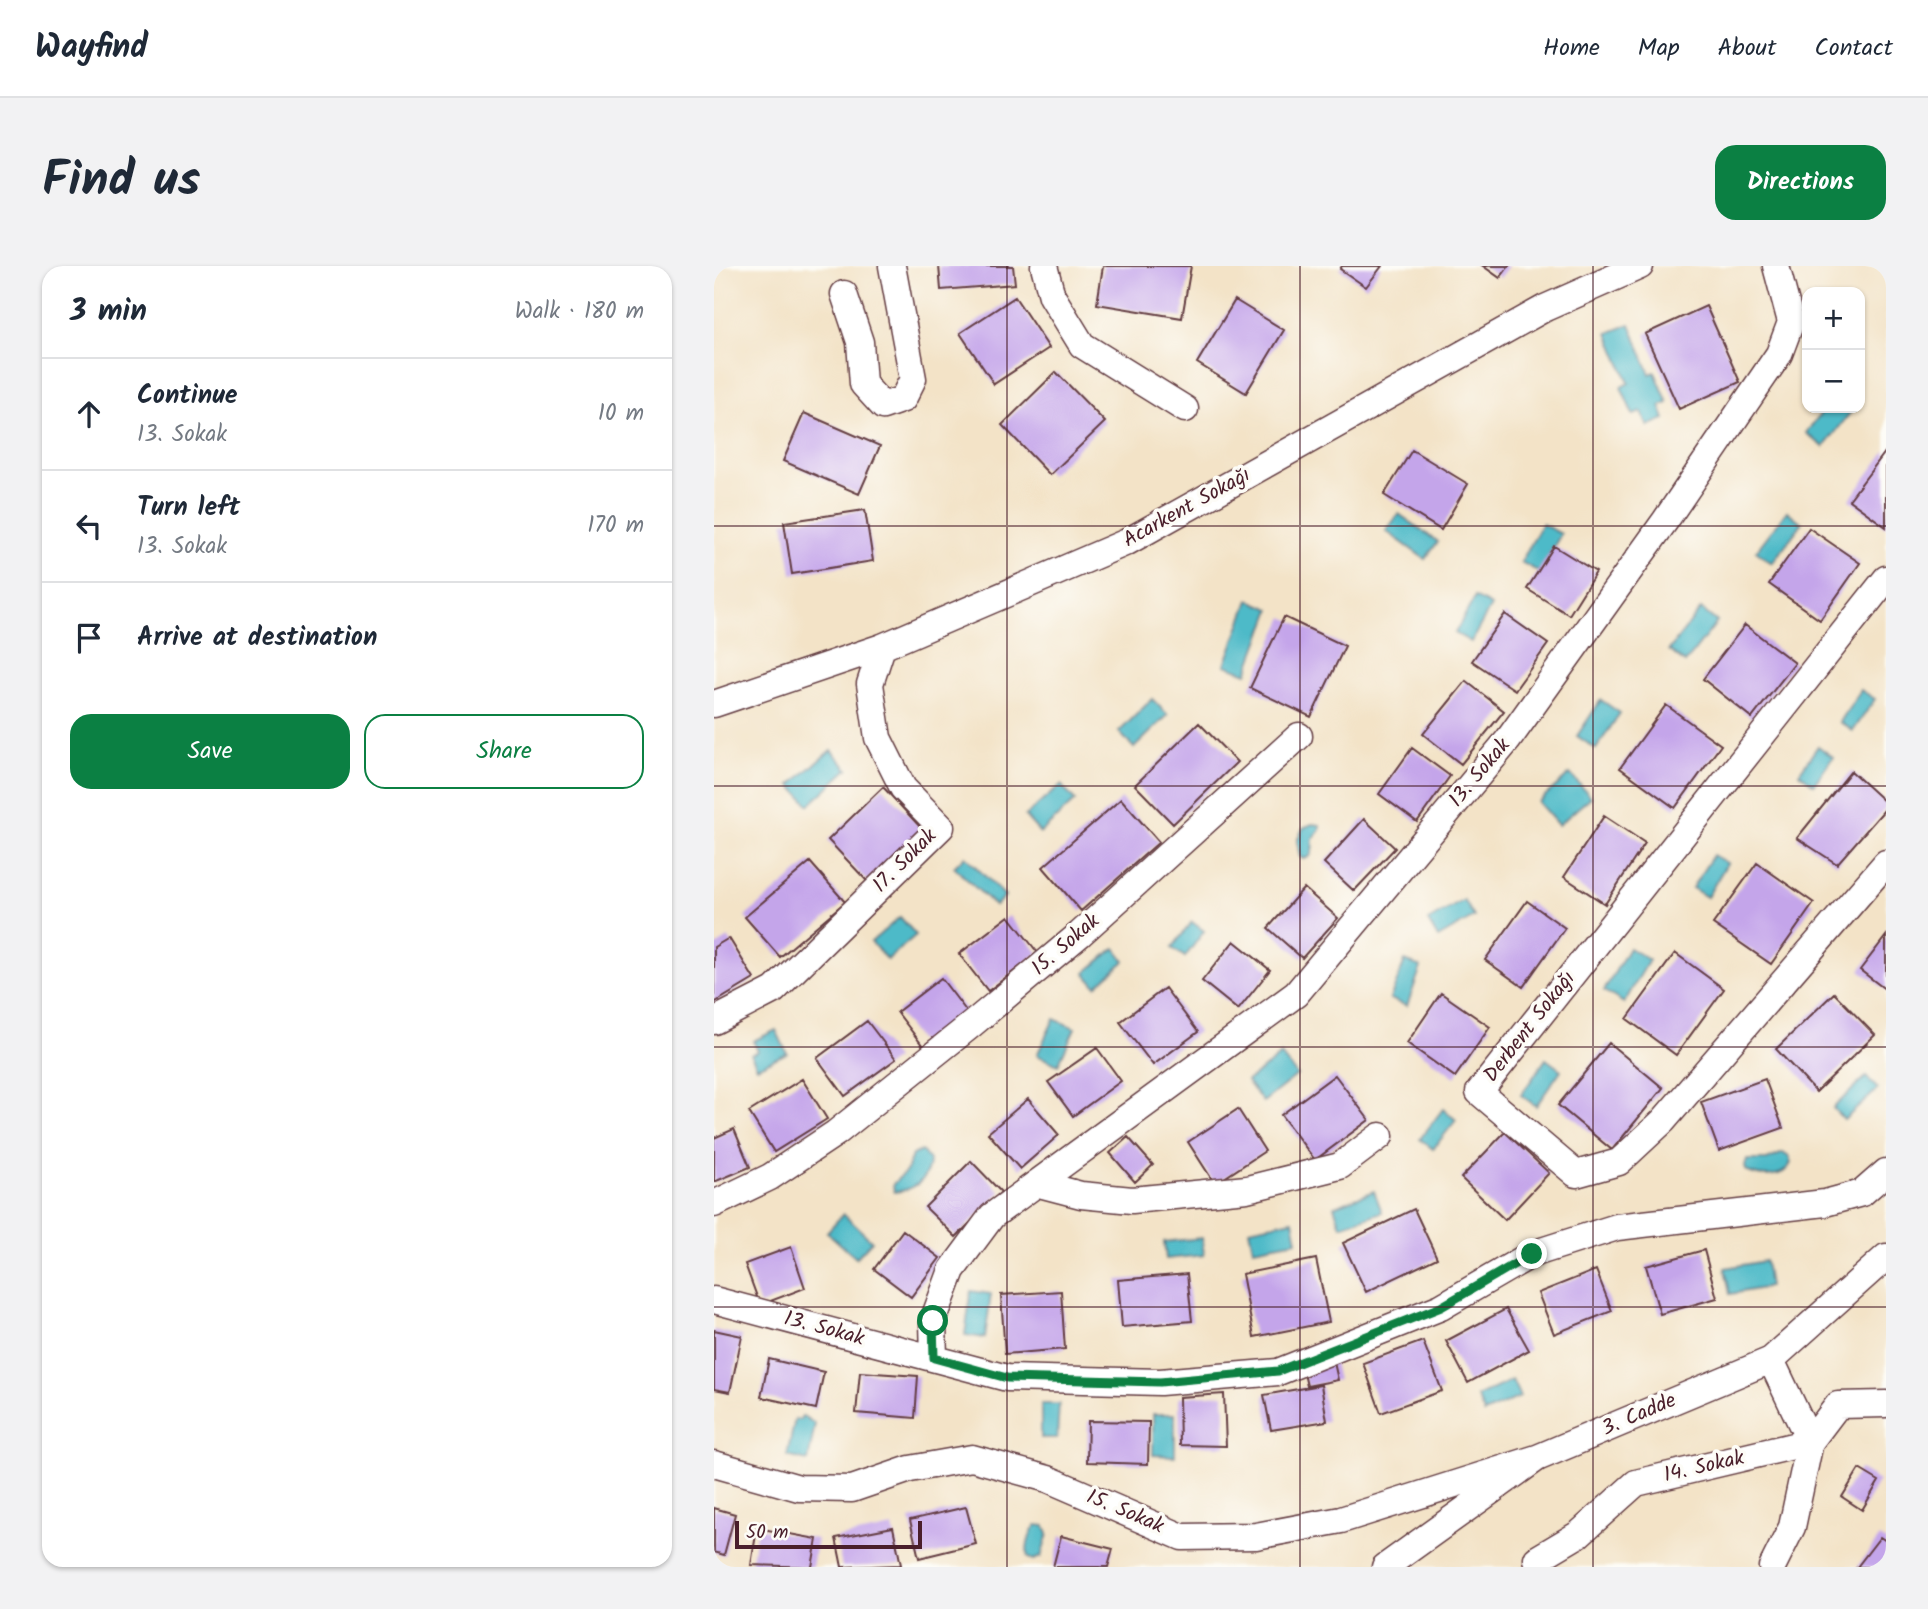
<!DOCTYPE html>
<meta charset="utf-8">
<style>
body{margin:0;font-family:Kalam,sans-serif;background:#f2f2f3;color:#1f2937}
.controls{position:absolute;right:21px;top:21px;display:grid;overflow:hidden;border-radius:14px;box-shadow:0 2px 5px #0004}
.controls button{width:63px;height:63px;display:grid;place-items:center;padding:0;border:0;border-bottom:2px solid #e0e1e3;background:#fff;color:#1f2937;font:35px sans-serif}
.scale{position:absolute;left:21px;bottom:18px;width:187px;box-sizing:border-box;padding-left:7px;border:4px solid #4a1f2b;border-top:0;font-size:19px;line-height:24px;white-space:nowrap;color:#4a1f2b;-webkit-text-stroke:5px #fdfcf7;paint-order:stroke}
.stop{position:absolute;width:21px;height:21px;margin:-16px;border:5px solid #0b8043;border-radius:50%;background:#fff}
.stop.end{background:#0b8043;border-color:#fff;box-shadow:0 2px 7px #0008}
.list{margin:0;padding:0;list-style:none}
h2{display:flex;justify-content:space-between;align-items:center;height:91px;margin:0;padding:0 28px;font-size:30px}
h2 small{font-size:23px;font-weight:400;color:#747a83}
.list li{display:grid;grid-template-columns:46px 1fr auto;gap:21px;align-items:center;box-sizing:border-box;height:112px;padding:0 28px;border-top:2px solid #e0e1e3}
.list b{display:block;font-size:26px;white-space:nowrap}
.list p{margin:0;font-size:23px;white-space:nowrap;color:#747a83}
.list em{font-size:23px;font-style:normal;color:#747a83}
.actions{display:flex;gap:14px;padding:21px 28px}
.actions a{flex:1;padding:16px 0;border:2px solid #0b8043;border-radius:21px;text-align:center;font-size:24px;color:#0b8043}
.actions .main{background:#0b8043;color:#fff}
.icon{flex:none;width:38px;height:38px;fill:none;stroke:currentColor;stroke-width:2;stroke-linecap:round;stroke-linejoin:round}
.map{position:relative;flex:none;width:1172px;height:1301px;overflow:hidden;border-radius:21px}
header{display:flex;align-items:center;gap:42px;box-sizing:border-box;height:98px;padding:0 35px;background:#fff;border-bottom:2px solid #e0e1e3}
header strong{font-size:33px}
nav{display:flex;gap:38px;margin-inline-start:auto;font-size:24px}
.intro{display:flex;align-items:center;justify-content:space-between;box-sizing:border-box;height:168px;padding:0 42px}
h1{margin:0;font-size:49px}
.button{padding:18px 32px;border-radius:21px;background:#0b8043;color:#fff;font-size:24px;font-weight:700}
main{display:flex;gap:42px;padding:0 42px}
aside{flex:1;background:#fff;border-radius:21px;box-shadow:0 2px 5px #0004}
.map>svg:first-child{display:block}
.water{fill:#4dbac8;stroke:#4c6c7a;stroke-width:2}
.building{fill:#c4a5ea}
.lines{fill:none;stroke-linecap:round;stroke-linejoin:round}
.minor-casing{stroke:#633c42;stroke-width:29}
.minor{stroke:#fff;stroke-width:26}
.route{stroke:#0b8043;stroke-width:9}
.grid{fill:none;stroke:#4a1f2b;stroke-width:2;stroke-opacity:0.55}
.labels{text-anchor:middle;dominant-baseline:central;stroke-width:7;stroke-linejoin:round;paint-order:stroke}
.street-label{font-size:21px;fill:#4a1f2b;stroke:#fdfcf7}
</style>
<header>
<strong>Wayfind</strong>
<nav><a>Home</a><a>Map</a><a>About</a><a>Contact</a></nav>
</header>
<div class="intro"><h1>Find us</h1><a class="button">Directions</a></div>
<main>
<aside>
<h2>3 min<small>Walk · 180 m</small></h2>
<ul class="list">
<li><svg class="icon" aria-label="ahead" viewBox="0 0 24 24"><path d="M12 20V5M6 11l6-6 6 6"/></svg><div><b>Continue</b><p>13. Sokak</p></div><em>10 m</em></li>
<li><svg class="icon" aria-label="left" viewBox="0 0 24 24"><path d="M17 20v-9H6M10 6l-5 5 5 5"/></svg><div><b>Turn left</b><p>13. Sokak</p></div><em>170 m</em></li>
<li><svg class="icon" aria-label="arrive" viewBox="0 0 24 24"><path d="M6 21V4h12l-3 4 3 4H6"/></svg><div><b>Arrive at destination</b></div></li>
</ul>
<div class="actions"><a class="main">Save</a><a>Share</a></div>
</aside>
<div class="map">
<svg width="1172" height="1301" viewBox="0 0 1172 1301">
<rect width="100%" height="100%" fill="#fdfcf7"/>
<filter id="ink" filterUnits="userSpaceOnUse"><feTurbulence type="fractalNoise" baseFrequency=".0143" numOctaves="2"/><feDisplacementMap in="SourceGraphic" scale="14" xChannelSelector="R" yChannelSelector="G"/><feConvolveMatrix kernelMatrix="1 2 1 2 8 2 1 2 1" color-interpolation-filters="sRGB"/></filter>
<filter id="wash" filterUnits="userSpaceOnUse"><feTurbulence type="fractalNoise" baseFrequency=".00686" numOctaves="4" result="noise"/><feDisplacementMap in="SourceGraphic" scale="28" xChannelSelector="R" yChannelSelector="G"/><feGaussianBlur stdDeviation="1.57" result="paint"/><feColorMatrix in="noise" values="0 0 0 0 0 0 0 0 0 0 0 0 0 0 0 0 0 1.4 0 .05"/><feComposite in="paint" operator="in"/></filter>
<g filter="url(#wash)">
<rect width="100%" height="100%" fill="#f3e3c7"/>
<path class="water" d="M916 58 936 108 941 106 954 137 946 140 951 153 934 160 928 146 919 149 907 121 915 117 894 67Z
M1111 142 1139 143 1110 181 1092 167Z
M1073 245 1088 257 1058 297 1042 285Z
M685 248 724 276 711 293 672 265Z
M828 258 847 268 825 306 807 296Z
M761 331 777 340 757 376 741 367Z
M535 334 557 343 533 407 511 399Z
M987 343 1003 356 971 397 955 384Z
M1147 424 1161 433 1139 465 1126 456Z
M438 433 454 449 420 482 405 466Z
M887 434 906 447 882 483 863 470Z
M1104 480 1119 491 1100 518 1085 507Z
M117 484 134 503 95 539 77 519Z
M856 508 877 531 844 559 824 536Z
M347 519 361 535 326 567 311 550Z
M598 558 606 559V564L599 573C598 582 601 591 589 593L586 591 583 575 589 562Z
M999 589 1013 597 993 631 978 622Z
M251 590 291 630 281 640 240 601Z
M750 634 760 651 724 672 714 655Z
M186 651 202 669 173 694 157 676Z
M478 656 490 665 471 691 458 682Z
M401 682 411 695 382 720 371 707Z
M915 682 935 694 910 737 890 725Z
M691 695 707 701 693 740 676 733Z
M340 753 361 762 344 799 323 789Z
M62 764 73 787 43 801 37 788 44 785 39 775Z
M567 789 583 809 549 836 533 815Z
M832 793 847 804 822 840 807 829Z
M1152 811 1164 823 1130 854 1119 842Z
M729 843 742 854 719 883 706 873Z
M208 885 215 894C215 915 199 924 180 926L179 918 193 904 198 889Z
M1069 887 1075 891 1077 897C1070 913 1046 912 1032 905L1031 900 1033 894H1053Z
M660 925 668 946 627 960 620 940Z
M129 948 158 975 142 992 113 966Z
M579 954 583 975 539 983 535 963Z
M488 972 490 989 452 993 450 976Z
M1051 995 1055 1021 1016 1028 1011 1002Z
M257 1025 277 1028 271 1072 251 1069Z
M798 1114 806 1131 770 1147 763 1131Z
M327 1138H345L343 1172H327Z
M439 1148H461V1190L439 1189Z
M89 1150 101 1158 94 1195 73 1190 81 1153 85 1154Z
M322 1259 331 1260 334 1268 327 1291 319 1294 314 1292C311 1282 316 1267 322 1259Z"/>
<g id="blocks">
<path class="building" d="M225 0H299L301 18 227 24Z
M389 0H477L468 52 383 38Z
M628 0H668L652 21 626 3Z
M769 0H795L786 12Z
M301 31 335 82 280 118 246 67Z
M521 34 570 64 532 127 483 97Z
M992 40 1026 116 965 143 931 68Z
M342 106 391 156 336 209 288 159Z
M90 147 166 180 145 228 69 195Z
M698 184 754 218 727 264 670 229Z
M1172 185V261L1135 234Z
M151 244 159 295 78 308 70 256Z
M1095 262 1146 297 1106 354 1055 318Z
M840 280 882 306 855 349 813 323Z
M791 348 834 378 801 424 758 395Z
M570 351 631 380 597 451 536 422Z
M1031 359 1081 397 1038 452 989 413Z
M752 415 790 445 747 498 709 468Z
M952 439 1007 479 961 542 906 502Z
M485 457 523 496 459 558 421 519Z
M698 482 736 510 703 556 665 528Z
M1137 505 1172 537V542L1123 598 1083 572Z
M169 521 208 563 153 615 114 574Z
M407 533 445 576 367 645 329 601Z
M890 550 931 577 891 638 850 611Z
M650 553 681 582 640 625 610 597Z
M96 596 131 636 66 691 31 651Z
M1043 597 1100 637 1057 698 999 658Z
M590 622 624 652 588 692 554 662Z
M813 635 851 662 809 721 771 694Z
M295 650 324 687 274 725 245 688Z
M1172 670V724L1146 704Z
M15 672 40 713 0 737V681Z
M520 675 556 704 524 744 488 715Z
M961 687 1010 723 962 789 913 753Z
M227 712 253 746 209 780 183 746Z
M451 722 484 766 439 799 406 756Z
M727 727 776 761 741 811 693 777Z
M1120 727 1161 769 1102 826 1062 783Z
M153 755 182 793 131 830 103 792Z
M895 777 949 822 898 884 844 839Z
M383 782 407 815 359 850 334 816Z
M621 809 655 854 601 894 567 849Z
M88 813 113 853 60 886 35 846Z
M1051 813 1069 862 1005 885 987 836Z
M314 833 345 869 306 903 274 867Z
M524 843 551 885 501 918 474 876Z
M20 863 36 901 0 916V872Z
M791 866 835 907 791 954 747 912Z
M414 871 439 899 421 916 396 887Z
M257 895 287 926 242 971 211 941Z
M700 943 723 992 652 1026 629 977Z
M189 964 226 992 197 1031 160 1003Z
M77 981 91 1022 46 1039 31 998Z
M990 984 1003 1032 946 1048 932 1000Z
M602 993 615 1056 540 1071 528 1008Z
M882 1004 898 1045 840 1068 824 1027Z
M473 1008 478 1055 408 1061 404 1014Z
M347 1025 351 1083 291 1088 287 1029Z
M792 1043 815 1084 754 1117 732 1075Z
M0 1064 28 1070 16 1126 0 1123Z
M709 1075 728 1125 667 1147 649 1097Z
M619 1092 624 1114 593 1120 588 1099Z
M55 1093 110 1106 102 1143 47 1131Z
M146 1106 204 1110 201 1152 142 1147Z
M607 1119 613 1155 557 1164 550 1129Z
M510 1128 512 1180 466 1179 465 1131Z
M374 1155 435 1156 434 1198 373 1196Z
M1145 1203 1165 1215 1148 1244 1128 1231Z
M252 1241 262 1278 205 1292 196 1254Z
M0 1242 21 1248 10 1289 0 1286Z
M179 1261 187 1299 128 1301 122 1272Z
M43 1262 103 1273 98 1301 37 1299Z
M347 1270 399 1283 394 1301H339Z
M1166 1271 1172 1275V1301H1143Z"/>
</g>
</g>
<g filter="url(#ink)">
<use href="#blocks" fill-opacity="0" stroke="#633c42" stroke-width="2"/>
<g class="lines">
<g class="minor-casing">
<path id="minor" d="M330 0 338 30 368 79 471 143
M130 28 146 76 149 118 169 140 189 133 199 113 178 0
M1172 313 765 826 862 908 905 896 949 855 1172 597
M0 438 168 381 413 276 831 42 926 0
M0 755 60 724 227 561 189 522 164 472 156 418 168 381
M325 918 367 929 418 934 533 923 626 900 666 870
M0 938 56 911 122 867 257 759 366 668 585 470
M0 1034 293 1112 446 1116 564 1106 727 1041 818 988 903 961 1111 937 1148 927 1172 906
M220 1092 219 1055 238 1004 278 950 582 728 794 474 951 255 1065 88 1077 56 1062 0
M1057 1094 1096 1176 1078 1261 1058 1301
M0 1198 85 1222 138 1223 196 1203 258 1192 334 1213 468 1271 542 1270 627 1254 823 1192
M671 1301 823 1192 1057 1094 1172 991
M826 1301 823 1293 865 1268 922 1217 1096 1176 1124 1139 1172 1138"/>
</g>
<use href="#minor" class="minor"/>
</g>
</g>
<g class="lines" filter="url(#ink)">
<path class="route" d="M219 1055 220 1092 293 1112 446 1116 564 1105 727 1041 818 988"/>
</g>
<path class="grid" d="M293 0V1301M586 0V1301M879 0V1301M0 260H1172M0 520H1172M0 781H1172M0 1041H1172"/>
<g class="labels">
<g class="street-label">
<text transform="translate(473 242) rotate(-29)">Acarkent Sokağı</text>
<text transform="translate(766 507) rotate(-50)">13. Sokak</text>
<text transform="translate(191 595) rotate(-45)">17. Sokak</text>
<text transform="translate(352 679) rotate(-41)">15. Sokak</text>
<text transform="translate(816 761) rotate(-52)">Derbent Sokağı</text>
<text transform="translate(110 1063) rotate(15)">13. Sokak</text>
<text transform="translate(925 1149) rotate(-23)">3. Cadde</text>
<text transform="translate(990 1201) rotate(-13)">14. Sokak</text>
<text transform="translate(411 1246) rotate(23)">15. Sokak</text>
</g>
</g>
</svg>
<div class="controls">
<button>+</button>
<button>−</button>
</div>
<div class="scale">50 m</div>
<div class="stop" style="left:219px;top:1055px"></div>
<div class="stop end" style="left:818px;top:988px"></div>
</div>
</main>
